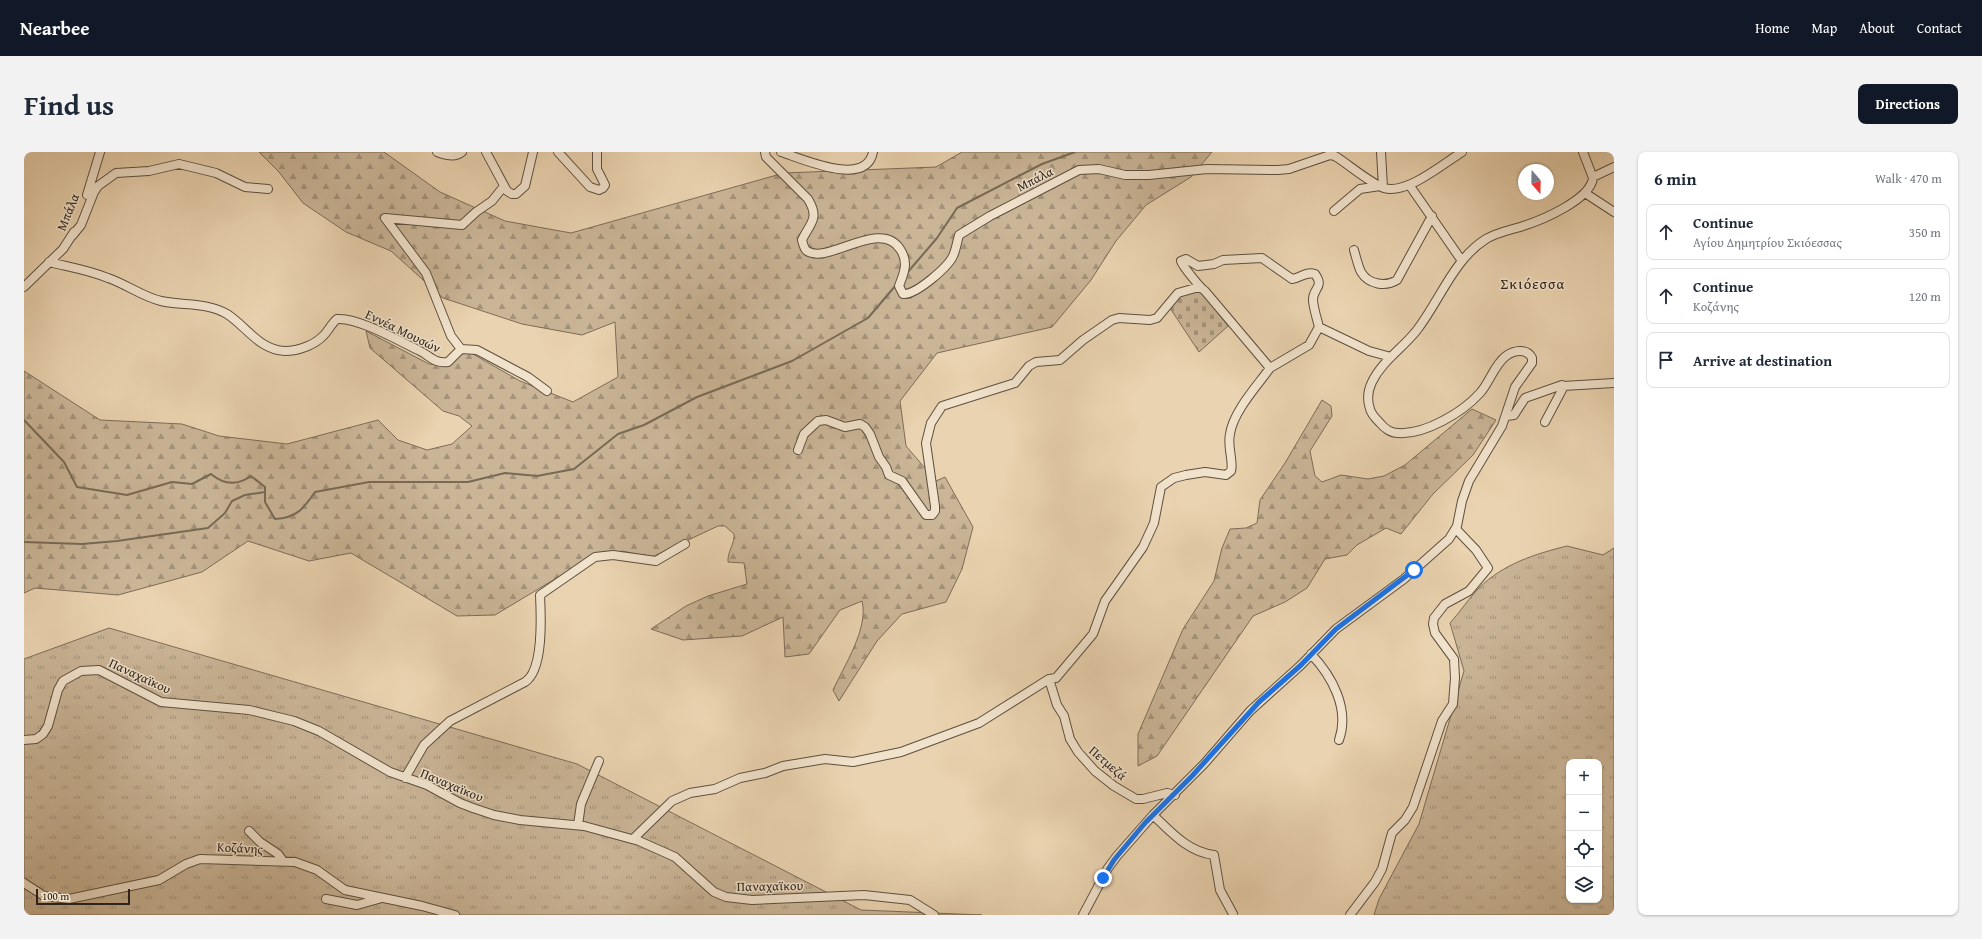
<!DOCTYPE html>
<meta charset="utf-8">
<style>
body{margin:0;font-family:"Gentium Book Plus",serif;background:#f2f2f3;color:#1f2937}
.controls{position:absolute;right:12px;bottom:12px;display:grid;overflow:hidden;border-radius:8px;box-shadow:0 1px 3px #0004}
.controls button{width:36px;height:36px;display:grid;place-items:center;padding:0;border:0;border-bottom:1px solid #e0e1e3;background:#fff;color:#1f2937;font:20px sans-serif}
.compass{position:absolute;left:1494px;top:12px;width:36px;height:36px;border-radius:50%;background:#fff;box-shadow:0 1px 3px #0004;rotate:160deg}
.scale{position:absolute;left:12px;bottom:10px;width:94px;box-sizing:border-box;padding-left:4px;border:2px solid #2e241b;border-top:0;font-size:11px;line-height:14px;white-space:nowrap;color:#2e241b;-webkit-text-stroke:3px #f1e2cc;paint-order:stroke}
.stop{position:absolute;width:12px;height:12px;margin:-9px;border:3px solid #1a73e8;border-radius:50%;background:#fff}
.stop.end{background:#1a73e8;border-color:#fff;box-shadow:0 1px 4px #0008}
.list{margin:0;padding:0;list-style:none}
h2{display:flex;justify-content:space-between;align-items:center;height:52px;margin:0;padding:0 16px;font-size:17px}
h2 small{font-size:13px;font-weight:400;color:#747a83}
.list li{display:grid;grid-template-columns:26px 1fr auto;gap:12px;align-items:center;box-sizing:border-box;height:56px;margin:0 8px 8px;padding:0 8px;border:1px solid #e0e1e3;border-radius:8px}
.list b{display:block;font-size:15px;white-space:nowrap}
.list p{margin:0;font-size:13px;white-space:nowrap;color:#747a83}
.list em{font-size:13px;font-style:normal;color:#747a83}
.icon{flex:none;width:22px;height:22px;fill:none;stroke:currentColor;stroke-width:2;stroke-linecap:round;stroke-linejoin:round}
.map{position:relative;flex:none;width:1590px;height:763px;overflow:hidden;border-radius:8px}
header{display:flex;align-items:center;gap:24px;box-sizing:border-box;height:56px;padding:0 20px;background:#111827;color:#fff}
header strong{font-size:19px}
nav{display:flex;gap:22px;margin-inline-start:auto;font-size:14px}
.intro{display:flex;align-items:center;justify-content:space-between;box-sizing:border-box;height:96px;padding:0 24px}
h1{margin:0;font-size:28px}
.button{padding:10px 18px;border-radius:8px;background:#111827;color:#fff;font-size:14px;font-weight:700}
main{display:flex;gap:24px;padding:0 24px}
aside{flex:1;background:#fff;border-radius:8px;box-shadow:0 1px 3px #0004}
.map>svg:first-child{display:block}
.grass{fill:url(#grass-tufts);stroke:#7c6c59;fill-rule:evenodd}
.forest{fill:url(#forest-firs);stroke:#7c6c59}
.cemetery{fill:url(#cemetery-stones);stroke:#7c6c59}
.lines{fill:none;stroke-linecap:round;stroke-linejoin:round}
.stream{stroke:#786a56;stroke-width:2}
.minor-casing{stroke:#5d5040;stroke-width:10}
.minor{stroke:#f1e2cc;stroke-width:8}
.route{stroke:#1a73e8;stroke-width:5}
.labels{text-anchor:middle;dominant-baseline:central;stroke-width:3;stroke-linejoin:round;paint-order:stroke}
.street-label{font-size:13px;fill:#2e241b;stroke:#f1e2cc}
.quarter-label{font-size:15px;letter-spacing:1px;fill:#2e241b;stroke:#f1e2cc}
</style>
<header>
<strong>Nearbee</strong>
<nav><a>Home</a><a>Map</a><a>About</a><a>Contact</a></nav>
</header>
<div class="intro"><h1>Find us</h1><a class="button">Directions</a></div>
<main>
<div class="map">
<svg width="1590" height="763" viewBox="0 0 1590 763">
<defs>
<pattern id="grass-tufts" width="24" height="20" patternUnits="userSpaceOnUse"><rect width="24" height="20" fill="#cab597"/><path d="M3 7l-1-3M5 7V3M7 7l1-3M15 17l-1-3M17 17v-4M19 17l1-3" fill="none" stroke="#a4937a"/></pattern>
<pattern id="forest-firs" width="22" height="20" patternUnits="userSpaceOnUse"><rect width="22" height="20" fill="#cab597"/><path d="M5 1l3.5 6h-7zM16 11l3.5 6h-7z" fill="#a4937a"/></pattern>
<pattern id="cemetery-stones" width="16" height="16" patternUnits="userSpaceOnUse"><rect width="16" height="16" fill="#cab597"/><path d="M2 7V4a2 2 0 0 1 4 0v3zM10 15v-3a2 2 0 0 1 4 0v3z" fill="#a4937a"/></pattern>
</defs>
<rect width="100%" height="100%" fill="#ead3b0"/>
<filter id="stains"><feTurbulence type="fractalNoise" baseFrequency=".005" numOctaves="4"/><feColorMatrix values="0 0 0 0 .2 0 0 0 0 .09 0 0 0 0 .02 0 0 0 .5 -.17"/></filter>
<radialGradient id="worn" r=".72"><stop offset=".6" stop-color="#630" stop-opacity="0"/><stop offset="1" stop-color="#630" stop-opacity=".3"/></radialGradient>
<path class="grass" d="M1543 394 1579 403 1590 396V763H1350L1355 747 1395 672 1440 519 1426 471C1436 460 1445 446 1455 436 1479 412 1511 402 1543 394ZM1545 610H1575V748H1545Z
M85 476 553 612 837 758 958 763H0V507Z"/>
<path class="forest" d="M235 0H360L416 40 481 69 547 81 760 21 912 15 938 0H1188L1167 25 1122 53 1092 89 1067 128 1028 175 913 201 876 249 882 294 912 329 921 325 949 375 938 417 922 450 878 462 853 489 815 549 809 538C820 514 845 476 838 449L816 458 785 502 761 505 759 465 718 484 659 488 627 477 662 454 684 444 723 432 720 411 704 410C703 400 711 392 710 382L701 374H694L628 405 598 399 575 407 541 421 471 463 433 464 327 401 285 409 224 389 178 420 94 443 11 436 0 441V219L76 268 158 272 195 284 263 292 354 268 374 288 403 298 428 292 448 274 435 264 419 259 346 196 342 179 405 212 426 213 436 202 447 201 496 229 549 250 594 225 591 170 558 183 498 172 419 146 367 99 322 80 279 51 255 20Z
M1298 248 1307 254 1308 264 1286 299 1291 324 1298 330 1317 323 1344 327 1360 324 1381 313 1448 257 1472 268 1449 303 1409 342 1377 382 1362 376 1333 393 1323 403 1301 407 1283 436 1261 450 1229 464 1133 604 1114 614V582L1159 477 1190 429 1198 396 1206 377 1222 376 1233 371 1236 348 1261 311Z"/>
<path class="cemetery" d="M1175 137 1204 174 1175 200 1146 156 1153 144Z"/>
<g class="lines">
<path class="stream" d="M883 121 913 86 933 56 1018 12 1051 0
M0 268 40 310 53 335 103 343 148 330 168 332 187 322C199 332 213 334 227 324L241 335V350L251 367C273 366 280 356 291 340L345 330H444L481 321 513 324 550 317 594 282 620 273 673 245 768 209 844 166 872 133
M0 390 58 392 93 389 184 376 201 361 208 349 221 343 241 340"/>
<g class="minor-casing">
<path id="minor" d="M413 0C421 3 431 6 438 0
M462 0 483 39 488 42H492L501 34 509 0
M534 0 566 35 575 38 579 36 581 33 573 17V0
M741 0 742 5 784 47C796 67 786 71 778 88 779 92 780 97 783 99 804 113 856 66 876 97 885 110 880 121 875 134L879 142C892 143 924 115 929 104 932 98 933 90 935 83L966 64 1055 18 1075 17 1101 23H1125L1183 17 1254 18 1265 17 1306 3 1311 4C1324 12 1346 31 1360 36 1382 43 1419 12 1438 0
M757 0C779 7 842 36 849 0
M1357 0 1359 35
M1569 25 1590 15
M1386 34 1438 109
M1561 41 1590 60
M63 43 76 0
M1310 59 1336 37 1356 34
M48 84 57 73 70 40 74 34 92 21 125 19 155 12 192 21 221 35 244 37
M1330 98C1332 105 1334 114 1337 120 1345 133 1362 135 1373 128L1408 64
M25 110C45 115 65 118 84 126 102 132 119 145 137 149 159 154 183 150 203 162 222 174 235 198 261 199 274 199 291 193 300 183 305 178 307 172 313 167 334 165 377 190 396 199 406 204 411 212 424 210L437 197 427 184 402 121 361 66 438 73 452 60 468 49 480 34
M0 135 39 97 50 80
M1295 175C1293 167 1290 158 1289 149 1288 136 1301 136 1291 122 1281 119 1277 126 1268 127L1238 106 1199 108 1190 112 1174 114 1162 107 1157 109C1158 113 1176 136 1181 139L1246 216 1285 193 1295 175 1345 199 1367 205
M437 197 453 198 504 225 523 239
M1539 234 1590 231
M1483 264 1490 263 1501 246 1538 233 1539 236 1521 270
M774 298 780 282 794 269 802 268 821 275 836 272 841 275 846 282 855 305 862 315 865 323 878 329 902 363H908L911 359V354L902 291 907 271 918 254 991 231 1005 214 1012 210 1036 208 1059 188 1088 168 1095 166 1126 168 1133 166 1154 141 1175 135
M1287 502C1308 524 1326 557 1315 588
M1025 527 1033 553 1040 564 1046 587 1054 600 1071 619 1090 634 1112 647H1119L1143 641 1151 643
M0 588 12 587 19 582 24 574 34 538 39 529 57 519 75 518 137 550 225 558 270 569 295 579 366 620 403 633 436 651 449 656 470 663 496 668 560 674 615 689 651 705 690 740 702 745 728 748 840 743 886 748 910 763
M381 626 400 593 426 569 501 530C520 518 517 463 516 443L571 405 589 403 632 409 661 392
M1129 663C1147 680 1164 700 1190 703L1196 738 1209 762
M554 673 557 652 575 609
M225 679 236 690 254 702 259 709
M609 687 648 649 666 641 691 637 716 626 741 621 759 614 801 607 829 610 877 600 955 571 1025 527 1032 526 1069 482 1081 449 1119 395 1130 371 1137 335 1150 326 1162 323 1181 320 1202 323 1207 319C1210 310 1203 295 1206 282 1209 260 1233 234 1246 216
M0 731 20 744 45 747 135 728 162 712 176 707 271 710 293 718 321 738 398 754 431 763
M302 747 333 753 358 746
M1059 763 1084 716 1093 704 1129 663 1180 612 1226 559 1277 513 1312 477 1380 427 1425 387 1433 374 1438 349 1445 329 1478 274 1491 235 1508 211V206C1503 196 1490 198 1482 204 1470 213 1466 230 1456 241 1439 260 1401 283 1374 281 1367 281 1360 276 1356 271 1352 267 1347 262 1346 257 1343 248 1344 238 1348 230 1358 209 1379 196 1393 178 1416 148 1430 107 1462 87 1474 80 1487 78 1499 74 1518 68 1566 48 1569 26L1559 0
M1326 763 1351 730 1358 717 1368 681 1381 668 1389 655 1418 569 1429 552 1431 526 1430 507 1411 481 1409 472 1410 466 1421 452 1445 439 1464 416 1452 398 1432 377"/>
</g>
<use href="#minor" class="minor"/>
</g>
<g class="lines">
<path class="route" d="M1079 726 1090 708 1121 671 1168 624 1235 550 1277 513 1312 477 1390 418"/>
</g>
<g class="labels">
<g class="street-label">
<text transform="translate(1011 27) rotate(-27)">Μπάλα</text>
<text transform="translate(44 60) rotate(-68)">Μπάλα</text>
<text transform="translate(379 179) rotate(26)">Εννέα Μουσών</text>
<text transform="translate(116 524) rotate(25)">Παναχαϊκου</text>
<text transform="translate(1084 611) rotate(41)">Πετμεζά</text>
<text transform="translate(428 633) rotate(23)">Παναχαϊκου</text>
<text transform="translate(216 696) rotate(3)">Κοζάνης</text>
<text transform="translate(746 734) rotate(-1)">Παναχαϊκου</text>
</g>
<g class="quarter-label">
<text x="1509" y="131">Σκιόεσσα</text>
</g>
</g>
<rect width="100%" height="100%" filter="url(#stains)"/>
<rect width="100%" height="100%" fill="url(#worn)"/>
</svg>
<div class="controls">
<button>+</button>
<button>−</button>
<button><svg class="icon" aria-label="locate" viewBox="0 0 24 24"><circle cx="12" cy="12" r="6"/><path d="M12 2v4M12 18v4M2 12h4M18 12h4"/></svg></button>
<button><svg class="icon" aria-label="layers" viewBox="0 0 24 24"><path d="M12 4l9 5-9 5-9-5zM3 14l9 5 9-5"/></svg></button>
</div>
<svg class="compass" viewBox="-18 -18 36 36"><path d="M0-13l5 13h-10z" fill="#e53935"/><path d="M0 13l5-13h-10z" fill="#747a83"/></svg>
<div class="scale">100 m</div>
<div class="stop" style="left:1390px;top:418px"></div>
<div class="stop end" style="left:1079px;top:726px"></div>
</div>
<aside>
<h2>6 min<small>Walk · 470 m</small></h2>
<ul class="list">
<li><svg class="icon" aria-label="ahead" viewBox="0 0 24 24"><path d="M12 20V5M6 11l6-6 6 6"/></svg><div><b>Continue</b><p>Αγίου Δημητρίου Σκιόεσσας</p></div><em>350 m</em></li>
<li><svg class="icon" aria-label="ahead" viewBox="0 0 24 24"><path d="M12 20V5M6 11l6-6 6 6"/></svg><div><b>Continue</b><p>Κοζάνης</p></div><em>120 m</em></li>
<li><svg class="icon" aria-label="arrive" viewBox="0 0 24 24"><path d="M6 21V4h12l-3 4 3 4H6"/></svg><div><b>Arrive at destination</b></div></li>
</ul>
</aside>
</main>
